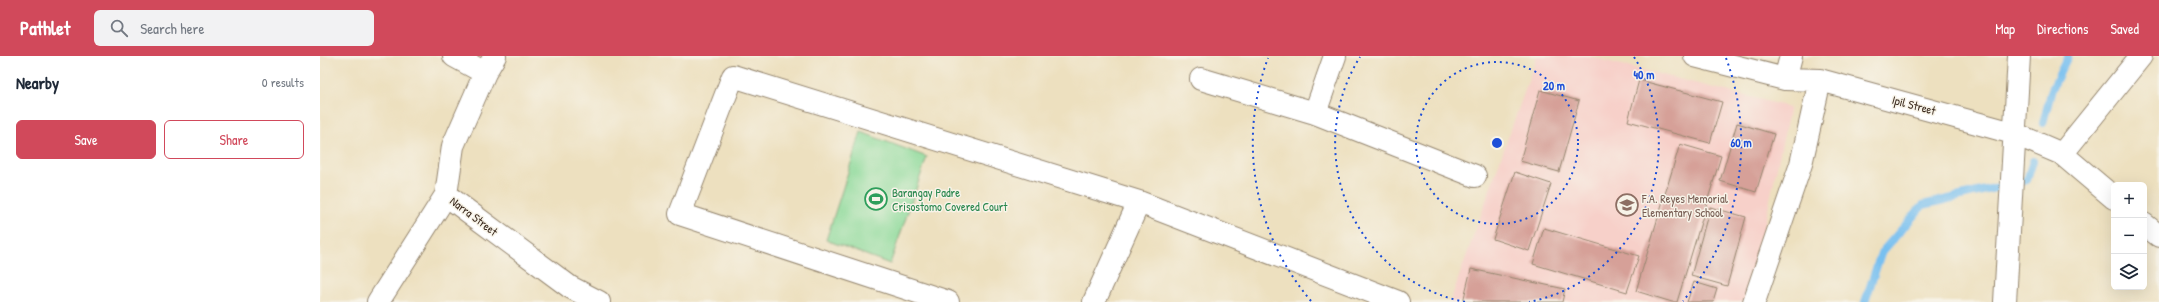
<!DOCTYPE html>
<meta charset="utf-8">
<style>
body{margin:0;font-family:"Patrick Hand",sans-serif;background:#f2f2f3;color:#1f2937}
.controls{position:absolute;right:12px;bottom:12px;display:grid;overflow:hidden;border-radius:6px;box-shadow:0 4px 16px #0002}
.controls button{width:36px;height:36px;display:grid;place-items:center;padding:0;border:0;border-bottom:1px solid #e0e1e3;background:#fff;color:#1f2937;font:20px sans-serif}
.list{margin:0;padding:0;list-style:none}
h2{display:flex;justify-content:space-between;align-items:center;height:52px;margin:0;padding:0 16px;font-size:17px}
h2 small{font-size:13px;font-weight:400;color:#747a83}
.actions{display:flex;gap:8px;padding:12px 16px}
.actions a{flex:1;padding:9px 0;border:1px solid #d1495b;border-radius:6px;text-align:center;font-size:14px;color:#d1495b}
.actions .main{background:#d1495b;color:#fff}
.icon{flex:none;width:22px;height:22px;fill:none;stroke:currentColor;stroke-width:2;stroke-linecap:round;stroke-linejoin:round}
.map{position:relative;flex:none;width:1839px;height:246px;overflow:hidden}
header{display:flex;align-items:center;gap:24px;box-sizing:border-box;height:56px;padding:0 20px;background:#d1495b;color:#fff}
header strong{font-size:19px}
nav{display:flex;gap:22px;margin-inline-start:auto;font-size:14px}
.search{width:280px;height:36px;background:#f2f2f3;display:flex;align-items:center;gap:10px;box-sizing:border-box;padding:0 14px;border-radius:6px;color:#747a83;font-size:15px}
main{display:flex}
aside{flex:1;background:#fff}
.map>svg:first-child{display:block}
.built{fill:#f7d0c9}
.green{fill:#8ad998;stroke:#62825b}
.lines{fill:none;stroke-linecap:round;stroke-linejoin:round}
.stream{stroke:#78c0f0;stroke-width:8}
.building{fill:#d6a098}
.minor-casing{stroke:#94856e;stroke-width:24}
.minor{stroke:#fff;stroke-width:22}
.ring{fill:none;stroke:#1d4ed8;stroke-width:2;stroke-dasharray:2 4}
.labels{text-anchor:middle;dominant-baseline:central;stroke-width:3;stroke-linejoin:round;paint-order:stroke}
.street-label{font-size:12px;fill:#3b2a1e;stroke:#f7f3e8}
.leisure-label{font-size:12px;fill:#27864d;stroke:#f7f3e8;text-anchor:start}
.education-label{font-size:12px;fill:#785e54;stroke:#f7f3e8;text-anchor:start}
.centre{fill:#1d4ed8;stroke:#f7f3e8;stroke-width:2}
.ring-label{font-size:12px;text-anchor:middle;font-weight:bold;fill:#1d4ed8;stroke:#f7f3e8;stroke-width:3;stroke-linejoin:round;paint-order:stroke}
</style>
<header>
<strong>Pathlet</strong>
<div class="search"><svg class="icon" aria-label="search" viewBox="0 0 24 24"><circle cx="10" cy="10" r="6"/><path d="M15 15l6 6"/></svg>Search here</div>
<nav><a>Map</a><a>Directions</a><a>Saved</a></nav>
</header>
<main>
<aside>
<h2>Nearby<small>0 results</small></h2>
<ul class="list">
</ul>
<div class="actions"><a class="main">Save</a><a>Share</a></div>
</aside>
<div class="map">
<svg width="1839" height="246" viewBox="0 0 1839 246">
<rect width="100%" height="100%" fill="#f7f3e8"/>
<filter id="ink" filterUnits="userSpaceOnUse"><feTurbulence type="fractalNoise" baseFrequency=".025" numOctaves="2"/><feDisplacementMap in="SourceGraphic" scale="8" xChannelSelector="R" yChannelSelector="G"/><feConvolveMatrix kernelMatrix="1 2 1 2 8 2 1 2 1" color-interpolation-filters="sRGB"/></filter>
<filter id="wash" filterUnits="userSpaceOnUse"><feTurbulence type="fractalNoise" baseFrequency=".012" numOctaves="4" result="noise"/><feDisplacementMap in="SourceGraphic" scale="16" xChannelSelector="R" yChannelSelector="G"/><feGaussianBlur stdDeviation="0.9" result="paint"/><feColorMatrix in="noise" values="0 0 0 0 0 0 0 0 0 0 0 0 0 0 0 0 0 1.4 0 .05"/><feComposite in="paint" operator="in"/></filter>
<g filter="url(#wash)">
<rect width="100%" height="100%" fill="#ede0bf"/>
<path class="built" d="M1217 0H1267L1470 51 1428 246H1130Z"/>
<path class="green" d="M541 76 607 101 570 208 506 184Z"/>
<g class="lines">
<path class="stream" d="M1723 67 1732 33 1748 0
M1702 125 1707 124 1713 105
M1545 246 1561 197 1603 149 1683 130"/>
</g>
<g id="blocks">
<path class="building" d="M1319 24 1402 46 1390 87 1308 65Z
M1220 34 1259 45 1239 116 1200 105Z
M1417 67 1454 78 1436 136 1400 125Z
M1360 88 1401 100 1357 246H1352L1316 235Z
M1195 116 1231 128 1209 195 1173 183Z
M1390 151 1426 161 1407 230 1371 220Z
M1224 172 1319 200 1307 236 1213 208Z
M1151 213 1245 233 1242 246H1143Z
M1374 226 1397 233 1393 246H1367Z"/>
</g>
</g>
<g filter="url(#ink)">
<use href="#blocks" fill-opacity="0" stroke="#94856e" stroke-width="1"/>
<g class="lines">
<g class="minor-casing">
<path id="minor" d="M134 0 165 17
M175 0 165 17 133 90 126 139 250 231 279 246
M1375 0 1465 23 1500 24 1693 77 1742 98 1794 142
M881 23 995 57 1155 120
M1465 23 1471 0
M995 57 1015 0
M1742 98 1821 0
M1824 168 1839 180
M58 246 126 139
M628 246 360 158 413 20 819 146 1078 246
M774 246 819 146
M1434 246 1481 108 1500 24
M1685 246 1699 0"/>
</g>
<use href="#minor" class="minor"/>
</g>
</g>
<g class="ring">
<circle cx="1177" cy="87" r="81"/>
<path d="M1145 246A162 162 0 0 1 1040 1M1314 1A162 162 0 0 1 1209 246"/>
<path d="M991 245A244 244 0 0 1 948 2M1406 2A244 244 0 0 1 1363 245"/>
</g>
<defs>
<g id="stadium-ring" transform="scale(1.15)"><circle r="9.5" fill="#f7f3e8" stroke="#2e9e5b" stroke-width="1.5"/><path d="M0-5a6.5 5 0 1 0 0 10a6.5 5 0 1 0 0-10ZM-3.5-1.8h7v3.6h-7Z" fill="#2e9e5b"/></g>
<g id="school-ring" transform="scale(1.15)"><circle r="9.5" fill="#f7f3e8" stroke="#8d6e63" stroke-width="1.5"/><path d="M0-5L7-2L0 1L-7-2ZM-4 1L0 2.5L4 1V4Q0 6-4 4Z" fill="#8d6e63"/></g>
</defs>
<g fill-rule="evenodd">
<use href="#stadium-ring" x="556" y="143"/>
<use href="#school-ring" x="1307" y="149"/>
</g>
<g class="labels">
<g class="street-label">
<text transform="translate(1594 49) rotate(15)">Ipil Street</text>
<text transform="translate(154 160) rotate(37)">Narra Street</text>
</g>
<g class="leisure-label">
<text x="572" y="136">Barangay Padre<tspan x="572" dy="14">Crisostomo Covered Court</tspan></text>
</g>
<g class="education-label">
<text x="1322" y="142">F.A. Reyes Memorial<tspan x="1322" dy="14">Elementary School</tspan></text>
</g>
</g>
<circle cx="1177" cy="87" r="6" class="centre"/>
<g class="ring-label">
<text x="1324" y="23">40 m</text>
<text x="1234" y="34">20 m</text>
<text x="1421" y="91">60 m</text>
</g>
</svg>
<div class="controls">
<button>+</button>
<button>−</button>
<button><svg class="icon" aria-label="layers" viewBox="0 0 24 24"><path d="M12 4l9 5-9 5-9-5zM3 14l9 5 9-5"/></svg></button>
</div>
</div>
</main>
